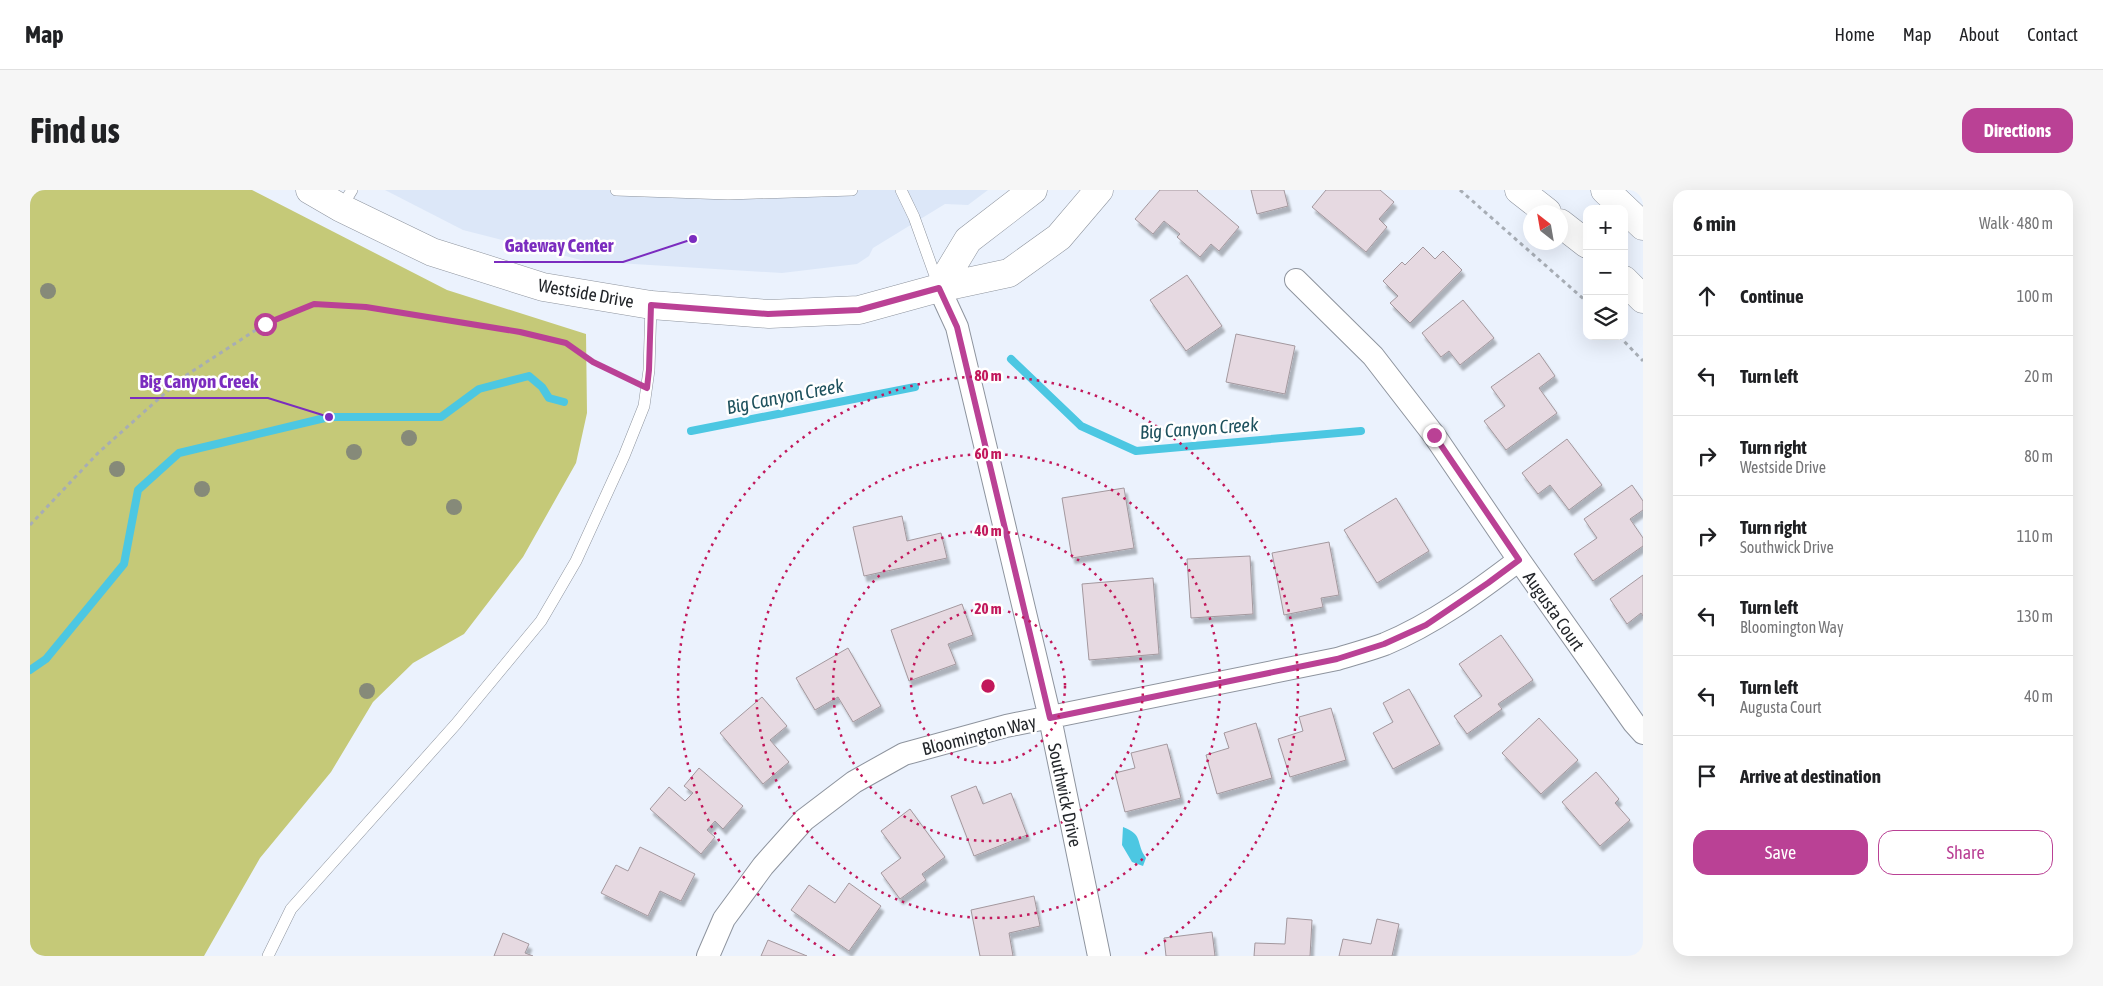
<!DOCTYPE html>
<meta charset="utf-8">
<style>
body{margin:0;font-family:"Asap Condensed",sans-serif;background:#f6f6f6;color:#202124}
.controls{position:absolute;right:15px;top:15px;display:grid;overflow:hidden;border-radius:10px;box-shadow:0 5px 20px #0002}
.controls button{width:45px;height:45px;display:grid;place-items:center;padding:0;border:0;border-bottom:1px solid #e0e0e0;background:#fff;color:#202124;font:25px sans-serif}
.compass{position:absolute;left:1493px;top:15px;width:45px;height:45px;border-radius:50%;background:#fff;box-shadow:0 5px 20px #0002;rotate:329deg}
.stop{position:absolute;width:15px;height:15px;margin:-11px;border:4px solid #ba4195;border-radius:50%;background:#fff}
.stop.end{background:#ba4195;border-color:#fff;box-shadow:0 1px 5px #0008}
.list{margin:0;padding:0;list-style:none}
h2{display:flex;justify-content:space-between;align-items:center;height:65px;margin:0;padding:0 20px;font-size:21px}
h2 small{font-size:16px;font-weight:400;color:#757577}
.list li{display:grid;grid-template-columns:32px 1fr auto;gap:15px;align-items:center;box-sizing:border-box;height:80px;padding:0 20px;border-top:1px solid #e0e0e0}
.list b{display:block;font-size:19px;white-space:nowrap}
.list p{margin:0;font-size:16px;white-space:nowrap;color:#757577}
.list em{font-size:16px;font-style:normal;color:#757577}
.actions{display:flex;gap:10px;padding:15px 20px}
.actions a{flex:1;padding:11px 0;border:1px solid #ba4195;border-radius:15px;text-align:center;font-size:18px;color:#ba4195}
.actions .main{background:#ba4195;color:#fff}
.icon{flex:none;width:28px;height:28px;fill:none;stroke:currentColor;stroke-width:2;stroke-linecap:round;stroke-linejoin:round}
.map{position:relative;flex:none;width:1613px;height:766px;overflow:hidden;border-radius:15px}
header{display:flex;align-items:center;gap:30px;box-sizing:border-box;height:70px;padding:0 25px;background:#fff;border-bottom:1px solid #e0e0e0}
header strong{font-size:24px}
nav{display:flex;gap:28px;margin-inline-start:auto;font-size:18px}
.intro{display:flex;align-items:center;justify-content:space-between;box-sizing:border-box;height:120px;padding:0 30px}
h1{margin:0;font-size:35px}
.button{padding:12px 22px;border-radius:15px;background:#ba4195;color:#fff;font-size:18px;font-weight:700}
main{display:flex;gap:30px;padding:0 30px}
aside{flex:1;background:#fff;border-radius:15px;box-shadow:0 5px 20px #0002}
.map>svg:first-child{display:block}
.built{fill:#dce7f8}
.green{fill:#c5c978}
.water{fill:#4cc7e2}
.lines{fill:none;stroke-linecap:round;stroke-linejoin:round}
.stream{stroke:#4cc7e2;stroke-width:8}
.building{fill:#e6d9e1;stroke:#a3989e;filter:url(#shadow)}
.lane-casing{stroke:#8e949e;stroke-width:12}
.street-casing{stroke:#8e949e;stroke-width:24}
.secondary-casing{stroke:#8e949e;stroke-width:29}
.path{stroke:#a7adb5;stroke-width:3;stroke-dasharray:4 4;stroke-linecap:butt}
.lane{stroke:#fff;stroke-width:11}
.street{stroke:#fff;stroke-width:22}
.secondary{stroke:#fff;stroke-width:28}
.tree{fill:#868a79}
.route{stroke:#ba4195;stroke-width:6}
.ring{fill:none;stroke:#c2185b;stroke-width:2.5;stroke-dasharray:2.5 5}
.labels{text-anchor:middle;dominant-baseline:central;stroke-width:5;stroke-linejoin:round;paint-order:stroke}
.street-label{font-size:18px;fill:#23262a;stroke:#fff}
.water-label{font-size:19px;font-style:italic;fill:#1e515d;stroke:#fff}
.centre{fill:#c2185b;stroke:#fff;stroke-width:2.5}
.ring-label{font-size:15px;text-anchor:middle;font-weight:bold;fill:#c2185b;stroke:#fff;stroke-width:5;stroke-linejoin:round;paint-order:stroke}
.leader{fill:none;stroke:#7b2cbf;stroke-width:2}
.callout-dot{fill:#7b2cbf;stroke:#fff;stroke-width:2}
.callout-label{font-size:19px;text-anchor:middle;font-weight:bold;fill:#7b2cbf;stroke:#fff;stroke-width:5;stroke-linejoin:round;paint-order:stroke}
</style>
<header>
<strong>Map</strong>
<nav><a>Home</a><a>Map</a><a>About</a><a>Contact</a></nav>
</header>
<div class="intro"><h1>Find us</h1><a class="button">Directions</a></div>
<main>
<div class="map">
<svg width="1613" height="766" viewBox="0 0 1613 766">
<defs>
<filter id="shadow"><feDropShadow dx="3" dy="5.5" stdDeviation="1" flood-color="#0004"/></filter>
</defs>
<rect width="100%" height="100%" fill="#ebf2fd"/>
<path class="built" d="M355 0H958L938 15 915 14 843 58 839 66 827 74 752 83 555 71 433 40Z"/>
<path class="green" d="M0 0H222L417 100 556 144 557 223 546 273 493 367 434 444 383 473 343 512 301 582 230 668 174 766H0Z"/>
<path class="water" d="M1093 637C1114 645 1105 652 1116 668L1113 676 1102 672 1092 655Z"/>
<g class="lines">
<path class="stream" d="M981 169 1051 236 1106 261 1331 241
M661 241 885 197
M0 480 16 469 94 374 108 300 149 263 299 227H411L449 199 499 186 512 197 519 208 534 212"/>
</g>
<path class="building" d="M1130 0H1168L1167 1 1209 37 1189 61 1181 54 1170 67 1147 47 1150 44 1134 31 1123 44 1105 29Z
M1221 0H1254L1258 16 1227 24Z
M1296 0H1350L1364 12 1349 29 1357 37 1336 62 1282 17Z
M1393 57 1405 69 1413 61 1432 80 1380 133 1360 113 1368 106 1353 91 1372 72 1375 75Z
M1157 85 1192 136 1156 161 1120 110Z
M1433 110 1464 148 1430 175 1419 161 1411 167 1392 143Z
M1206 144 1265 156 1255 204 1196 192Z
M1509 163 1525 186 1509 198 1527 223 1476 260 1454 231 1475 216 1461 197Z
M1537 249 1572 295 1539 320 1520 295 1508 304 1492 283Z
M1602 295 1613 311V320L1600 329 1613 348V356L1563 391 1544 364 1567 348 1554 329Z
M1094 298 1104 358 1042 368 1032 308Z
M1366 308 1399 361 1347 393 1314 340Z
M872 326 877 351 911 343 917 368 834 386 823 337Z
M1299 352 1309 405 1291 408 1293 417 1254 425 1242 363Z
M1220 366 1223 424 1161 428 1157 369Z
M1613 385V426L1611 423 1597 434 1580 409Z
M1123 388 1129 464 1059 470 1052 394Z
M932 414 943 445 918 454 926 474 879 491 861 440Z
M1471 445 1503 490 1468 514 1472 519 1437 544 1424 526 1452 506 1429 474Z
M818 458 851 516 823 532 808 507 785 520 766 488Z
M1379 499 1410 554 1363 579 1343 543 1363 532 1353 513Z
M732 507 757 536 740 550 759 572 733 594 690 543Z
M1301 518 1316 570 1260 587 1248 549 1273 541 1269 527Z
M1509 528 1548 570 1511 604 1472 563Z
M1226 533 1242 588 1187 604 1176 565 1199 558 1194 543Z
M1137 554 1151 608 1095 622 1085 583 1105 578 1101 563Z
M669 578 713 616 693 639 685 631 677 640 685 647 671 664 620 619 639 597 655 611 663 603 654 596Z
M1566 582 1589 609 1585 613 1600 630 1570 656 1532 612Z
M946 596 953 614 981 603 997 645 944 666 921 606Z
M880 619 915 667 892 684 896 690 870 709 851 683 871 668 851 641Z
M610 657 665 684 651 711 630 701 618 726 571 703 586 675 598 681Z
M819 693 851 716 819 761 761 720 779 695 805 713Z
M1004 706 1010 736 979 743 983 766H950L941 720Z
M1257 728 1282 730 1280 766H1224L1225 753 1255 754Z
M1347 729 1369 734 1362 766H1309L1313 749 1341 754Z
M1182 742 1185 766H1136L1134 748Z
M473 743 499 754 495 763 503 766H464Z
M738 750 777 766H731Z"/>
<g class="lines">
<g class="lane-casing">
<path id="lane" d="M586 0 698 4 822 0
M871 0 884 27 908 94
M311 18 322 0
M238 766 261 719 426 534 511 431 546 371 594 266 614 216 619 180 621 115"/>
</g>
<g class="street-casing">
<path id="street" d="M1266 90 1343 166 1404 245 1489 370 1604 533 1613 543
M909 98 927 137 1020 528 1069 766
M678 766 694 729 733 676 774 630 824 592 874 564 976 536 1307 469C1323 464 1339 460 1355 454 1403 434 1447 402 1489 370"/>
</g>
<g class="secondary-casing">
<path id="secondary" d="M280 0 311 18 402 62 513 97 621 115 739 124 829 120 909 98 979 83 1029 47 1069 0
M1489 0 1517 22
M1575 0 1613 36
M1530 33 1557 54
M1594 90 1613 109
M909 98 938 50 1003 0"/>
</g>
<path class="path" d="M1430 0 1557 112
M1589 146 1613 171
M0 335 68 263 152 188 235 134 284 114 336 117 490 143 536 153 563 172 600 190"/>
<use href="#lane" class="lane"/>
<use href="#street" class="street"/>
<use href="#secondary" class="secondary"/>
</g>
<g class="tree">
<circle cx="18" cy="101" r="8"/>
<circle cx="379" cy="248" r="8"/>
<circle cx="324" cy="262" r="8"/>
<circle cx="87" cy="279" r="8"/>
<circle cx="172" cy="299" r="8"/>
<circle cx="424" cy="317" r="8"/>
<circle cx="337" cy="501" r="8"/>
</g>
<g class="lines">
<path class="route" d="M235 134 284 114 336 117 490 142 536 153 563 172 617 198 619 180 621 115 738 124 829 120 909 98 927 137 1020 528 1307 469 1354 454 1396 435 1458 393 1489 370 1404 245"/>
</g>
<g class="ring">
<circle cx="958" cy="496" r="77"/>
<circle cx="958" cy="496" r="155"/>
<circle cx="958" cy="496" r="232"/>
<path d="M805 766A310 310 0 1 1 1111 766"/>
</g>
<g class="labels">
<g class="street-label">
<text transform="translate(556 103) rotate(10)">Westside Drive</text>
<text transform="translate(1524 421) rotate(55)">Augusta Court</text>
<text transform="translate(949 545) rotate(-14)">Bloomington Way</text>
<text transform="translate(1035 605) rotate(78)">Southwick Drive</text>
</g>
<g class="water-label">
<text transform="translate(755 206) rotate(-11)">Big Canyon Creek</text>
<text transform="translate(1169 238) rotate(-4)">Big Canyon Creek</text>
</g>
</g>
<circle cx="958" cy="496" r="8" class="centre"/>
<g class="ring-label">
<text x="958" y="191">80 m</text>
<text x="958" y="269">60 m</text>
<text x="958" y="346">40 m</text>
<text x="958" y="424">20 m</text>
</g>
<path class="leader" d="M663 49L593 72H464M299 227L238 208H100"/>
<g class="callout-dot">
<circle cx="663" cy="49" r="5"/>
<circle cx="299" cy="227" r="5"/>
</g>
<g class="callout-label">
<text x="529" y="62">Gateway Center</text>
<text x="169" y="198">Big Canyon Creek</text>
</g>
</svg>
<div class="controls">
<button>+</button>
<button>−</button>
<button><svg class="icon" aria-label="layers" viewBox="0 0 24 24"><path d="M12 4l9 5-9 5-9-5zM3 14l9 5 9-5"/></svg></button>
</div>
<svg class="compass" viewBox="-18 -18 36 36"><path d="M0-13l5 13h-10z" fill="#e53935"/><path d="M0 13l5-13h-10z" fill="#757577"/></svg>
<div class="stop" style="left:235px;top:134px"></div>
<div class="stop end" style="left:1404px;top:245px"></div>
</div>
<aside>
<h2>6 min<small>Walk · 480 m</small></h2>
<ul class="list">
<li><svg class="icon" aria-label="ahead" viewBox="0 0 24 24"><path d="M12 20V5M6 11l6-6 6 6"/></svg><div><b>Continue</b></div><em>100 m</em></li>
<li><svg class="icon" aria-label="left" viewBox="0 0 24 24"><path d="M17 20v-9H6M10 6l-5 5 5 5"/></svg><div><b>Turn left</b></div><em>20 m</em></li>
<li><svg class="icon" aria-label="right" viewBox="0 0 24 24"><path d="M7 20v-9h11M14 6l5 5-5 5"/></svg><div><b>Turn right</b><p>Westside Drive</p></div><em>80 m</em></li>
<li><svg class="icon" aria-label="right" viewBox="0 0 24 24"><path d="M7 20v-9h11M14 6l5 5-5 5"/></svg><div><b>Turn right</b><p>Southwick Drive</p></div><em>110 m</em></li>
<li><svg class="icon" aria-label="left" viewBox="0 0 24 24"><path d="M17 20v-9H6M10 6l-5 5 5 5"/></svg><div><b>Turn left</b><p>Bloomington Way</p></div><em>130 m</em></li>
<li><svg class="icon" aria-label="left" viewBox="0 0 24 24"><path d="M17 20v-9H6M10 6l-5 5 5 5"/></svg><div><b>Turn left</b><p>Augusta Court</p></div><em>40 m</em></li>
<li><svg class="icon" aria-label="arrive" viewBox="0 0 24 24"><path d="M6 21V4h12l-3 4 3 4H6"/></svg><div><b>Arrive at destination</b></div></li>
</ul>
<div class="actions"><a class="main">Save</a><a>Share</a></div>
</aside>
</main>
